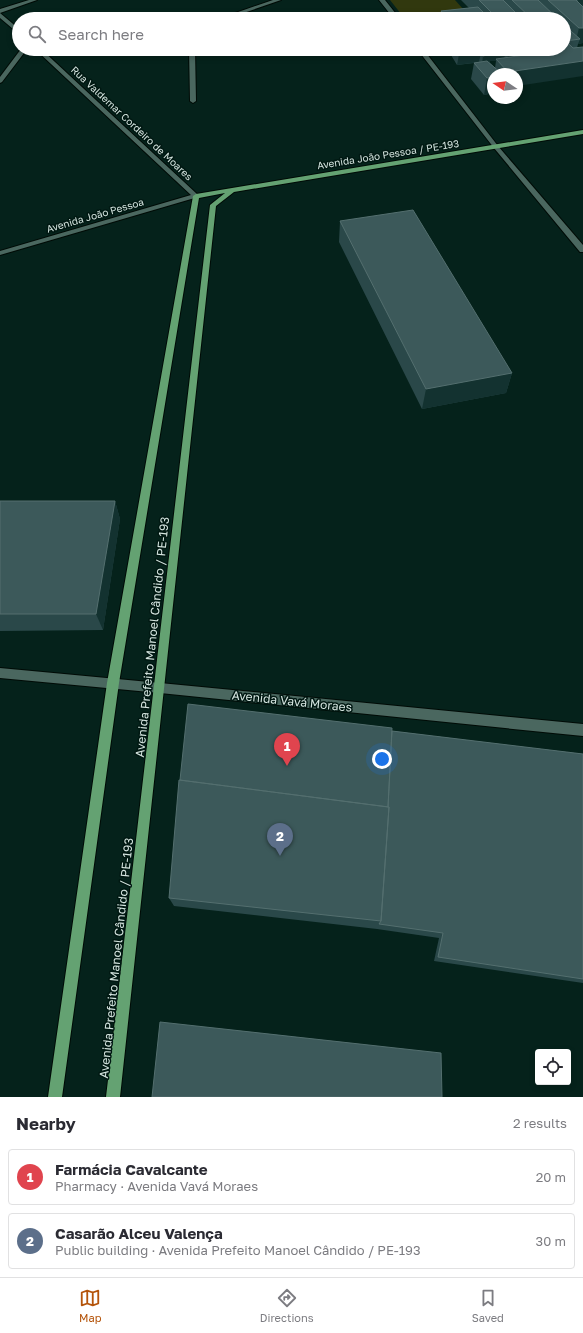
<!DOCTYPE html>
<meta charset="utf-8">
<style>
body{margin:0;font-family:"Golos Text",sans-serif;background:#f2f2f3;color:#2b2b33}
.controls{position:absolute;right:12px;bottom:12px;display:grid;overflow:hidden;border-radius:4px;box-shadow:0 2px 6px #0003}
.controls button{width:36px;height:36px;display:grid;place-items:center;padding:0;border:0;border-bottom:1px solid #e1e1e2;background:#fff;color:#2b2b33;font:20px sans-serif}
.compass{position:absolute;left:487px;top:68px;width:36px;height:36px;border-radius:50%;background:#fff;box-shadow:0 2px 6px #0003;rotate:283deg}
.you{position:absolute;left:382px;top:759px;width:14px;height:14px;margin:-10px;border:3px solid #fff;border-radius:50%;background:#1a73e8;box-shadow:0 0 0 6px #1a73e833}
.badge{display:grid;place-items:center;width:26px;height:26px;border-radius:50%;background:#b45309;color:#fff;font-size:13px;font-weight:700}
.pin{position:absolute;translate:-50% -33px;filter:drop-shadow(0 1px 2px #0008)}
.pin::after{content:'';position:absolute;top:21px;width:14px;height:12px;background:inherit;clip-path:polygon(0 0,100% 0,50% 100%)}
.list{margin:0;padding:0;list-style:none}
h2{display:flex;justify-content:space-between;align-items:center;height:52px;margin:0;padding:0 16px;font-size:17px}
h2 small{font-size:13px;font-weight:400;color:#7c7c81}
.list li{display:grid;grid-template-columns:26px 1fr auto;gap:12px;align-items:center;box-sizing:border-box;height:56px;margin:0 8px 8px;padding:0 8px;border:1px solid #e1e1e2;border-radius:4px}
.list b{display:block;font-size:15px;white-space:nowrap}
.list p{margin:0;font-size:13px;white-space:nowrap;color:#7c7c81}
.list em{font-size:13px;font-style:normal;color:#7c7c81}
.icon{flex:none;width:22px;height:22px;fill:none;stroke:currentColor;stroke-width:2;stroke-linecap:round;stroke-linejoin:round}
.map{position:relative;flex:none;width:583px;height:1097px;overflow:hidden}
.search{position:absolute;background:#fff;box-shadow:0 2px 6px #0003;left:12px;right:12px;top:12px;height:44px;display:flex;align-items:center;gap:10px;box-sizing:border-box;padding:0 14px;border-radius:22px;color:#7c7c81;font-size:15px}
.sheet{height:180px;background:#fff}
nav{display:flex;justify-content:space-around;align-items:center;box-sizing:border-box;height:56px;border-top:1px solid #e1e1e2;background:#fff;font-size:11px;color:#7c7c81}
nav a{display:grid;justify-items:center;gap:2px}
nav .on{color:#b45309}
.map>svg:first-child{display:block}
.green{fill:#31380e}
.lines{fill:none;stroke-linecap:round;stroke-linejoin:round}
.minor-casing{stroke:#000b06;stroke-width:2}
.tertiary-casing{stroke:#000b06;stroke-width:2}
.secondary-casing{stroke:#000b06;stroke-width:2}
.primary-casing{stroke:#000b06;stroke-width:2}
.minor{fill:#4a675f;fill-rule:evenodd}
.tertiary{fill:#4a675f;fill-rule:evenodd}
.secondary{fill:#4a675f;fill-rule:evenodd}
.primary{fill:#64a272;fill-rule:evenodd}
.wall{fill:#2a4849;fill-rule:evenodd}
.shaded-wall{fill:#133230}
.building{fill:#3c595a;stroke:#546f6f}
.labels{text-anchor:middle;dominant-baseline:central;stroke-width:3;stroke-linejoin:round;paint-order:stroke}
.far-street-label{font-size:10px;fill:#d5e5e0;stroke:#001812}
.street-label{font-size:12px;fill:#d5e5e0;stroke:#001812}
</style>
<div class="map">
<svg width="583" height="1097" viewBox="0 0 583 1097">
<rect width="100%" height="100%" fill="#05221b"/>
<path class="green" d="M390 0H455L472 19H405Z"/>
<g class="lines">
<g class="minor-casing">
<path id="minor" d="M273 0H281L226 19H218Z
M21 49H27L2 82 0 83V77Z
M189 49H195L196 101 193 103 190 101Z
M494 146H498L583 245V252H580L494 148Z
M160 683 583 724V736L160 693 156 692 154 688 156 684Z"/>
</g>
<g class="tertiary-casing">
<path id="tertiary" d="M29 0H37L0 13V9Z
M379 0H385L400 19H394Z
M417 49H423L498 146V148H494Z"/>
</g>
<g class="secondary-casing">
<path id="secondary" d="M0 13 19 29V34L0 18Z
M35 49H41L198 195V197L0 255V251L191 195Z
M0 668 160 683 164 684 166 688 164 692 160 693 0 678Z"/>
</g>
<g class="primary-casing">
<path id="primary" d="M583 130V134L234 192 216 206 120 1097H106L210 205 225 193 199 198 119 683 62 1097H48L107 683 193 196 196 194Z"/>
</g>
<use href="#minor" class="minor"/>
<use href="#tertiary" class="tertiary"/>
<use href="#secondary" class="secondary"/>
<use href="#primary" class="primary"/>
</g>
<path class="wall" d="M461 0H583V43L578 44 577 48 517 74H493V93L484 95 471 79 474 63 457 65 451 55 452 50 445 51 444 49H564V19H440L441 11 469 8ZM490 61H496L495 68 490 63Z
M340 221 512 373 506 393 422 409 339 242Z
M0 501H115L120 519 103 630 0 631Z
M392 731 583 754V983L434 961 439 938 377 929 174 906 169 898Z"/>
<path class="shaded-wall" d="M578 0H583V4L580 14 574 15Z
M486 15 485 19H447Z
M579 28H583V43L578 44 580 39 576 40Z
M445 49H452V50L445 51Z
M460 49H506L504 60 496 59V61H490L488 70 481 71 483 56 481 52 479 62 457 65Z
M517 51 514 67 507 59 509 52Z
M583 61V76L517 86V74H508V72Z
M493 77V93L484 95 487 78Z
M512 373 506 393 422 409 426 389Z
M115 501 120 519 103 630 96 614Z"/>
<path class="building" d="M479 0H503L522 19H498Z
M512 0H538L558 19H532Z
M548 0H576L583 7V28H579Z
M478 7 486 15 447 19 441 11Z
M564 25 580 39 566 41 573 48 583 47V61L508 72 496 59 532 54 527 49H553L555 51 563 50 562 49H564Z
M506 49H516L517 51 509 52Z
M489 51 491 54 483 56 481 52Z
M487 61 502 74H493V77L487 78 474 63Z
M413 210 512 373 426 389 340 221Z
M0 501H115L96 614H0Z
M188 704 392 728 388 807 180 780Z
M392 731 583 754V979L438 957 443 933 379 924 381 921 389 807H388Z
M179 780 389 807 381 921 169 898Z
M160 1022 441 1053 442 1097H152Z"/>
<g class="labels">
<g class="far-street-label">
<text transform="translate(132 123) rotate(43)">Rua Valdemar Cordeiro de Moares</text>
<text transform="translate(388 154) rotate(-9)">Avenida João Pessoa / PE-193</text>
<text transform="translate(95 215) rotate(-16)">Avenida João Pessoa</text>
</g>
<g class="street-label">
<text transform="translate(152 637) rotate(-84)">Avenida Prefeito Manoel Cândido / PE-193</text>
<text transform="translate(292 701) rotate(6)">Avenida Vavá Moraes</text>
<text transform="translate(116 958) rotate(-84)">Avenida Prefeito Manoel Cândido / PE-193</text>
</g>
</g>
</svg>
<div class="controls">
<button><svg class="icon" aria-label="locate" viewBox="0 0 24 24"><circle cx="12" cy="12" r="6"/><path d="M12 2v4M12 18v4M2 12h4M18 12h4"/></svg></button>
</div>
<svg class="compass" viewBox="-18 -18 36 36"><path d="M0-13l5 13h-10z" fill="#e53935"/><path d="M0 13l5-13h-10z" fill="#7c7c81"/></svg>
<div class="you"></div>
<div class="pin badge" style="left:287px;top:766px;background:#e0444e">1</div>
<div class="pin badge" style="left:280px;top:856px;background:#5c6f8a">2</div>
<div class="search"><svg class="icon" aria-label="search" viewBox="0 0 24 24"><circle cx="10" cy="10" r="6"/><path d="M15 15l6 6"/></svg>Search here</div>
</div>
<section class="sheet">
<h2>Nearby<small>2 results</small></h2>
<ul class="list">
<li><span class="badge" style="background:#e0444e">1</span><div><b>Farmácia Cavalcante</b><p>Pharmacy · Avenida Vavá Moraes</p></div><em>20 m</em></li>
<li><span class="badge" style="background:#5c6f8a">2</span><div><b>Casarão Alceu Valença</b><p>Public building · Avenida Prefeito Manoel Cândido / PE-193</p></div><em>30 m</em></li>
</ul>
</section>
<nav>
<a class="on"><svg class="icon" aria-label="map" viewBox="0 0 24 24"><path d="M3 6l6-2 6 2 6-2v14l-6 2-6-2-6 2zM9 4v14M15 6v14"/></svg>Map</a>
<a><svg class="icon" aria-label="directions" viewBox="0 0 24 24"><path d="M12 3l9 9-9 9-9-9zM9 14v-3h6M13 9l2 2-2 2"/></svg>Directions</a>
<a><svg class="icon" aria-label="saved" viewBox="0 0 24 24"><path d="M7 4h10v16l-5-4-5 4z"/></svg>Saved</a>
</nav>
